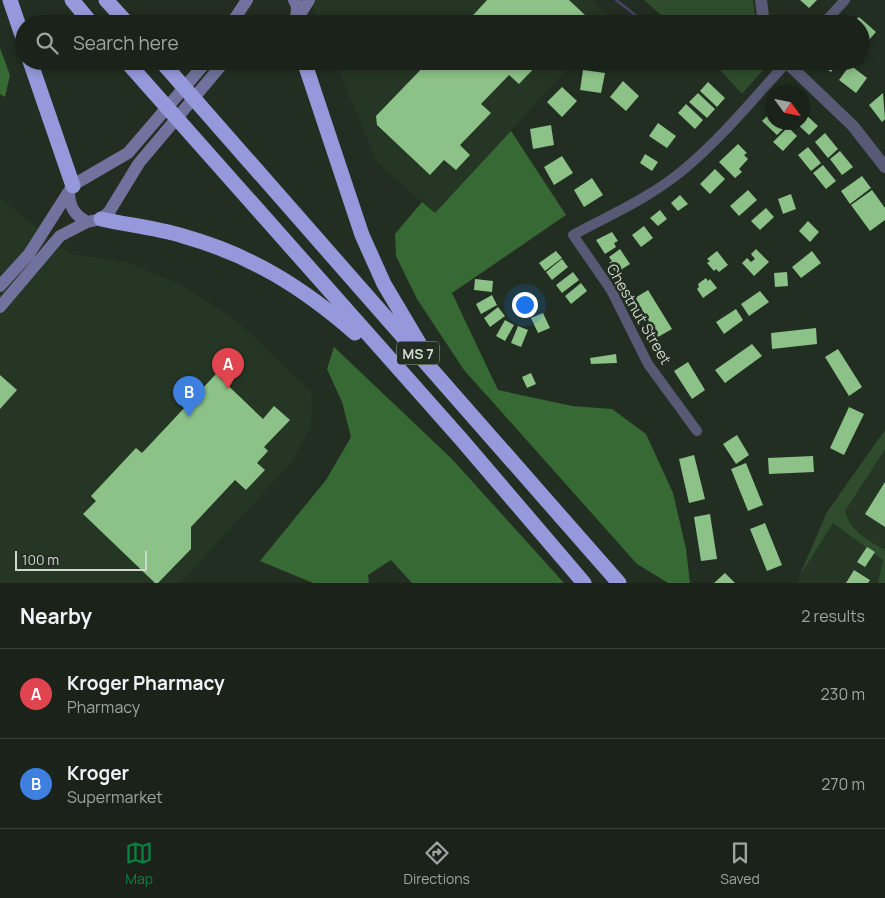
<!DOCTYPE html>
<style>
body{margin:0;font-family:Manrope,sans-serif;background:#272f26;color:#f1f3f6}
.compass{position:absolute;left:765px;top:85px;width:45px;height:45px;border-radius:50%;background:#1a2219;box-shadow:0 2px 8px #0003;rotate:123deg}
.scale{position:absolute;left:15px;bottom:12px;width:132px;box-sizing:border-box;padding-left:5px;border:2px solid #d0d7cf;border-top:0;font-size:14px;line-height:18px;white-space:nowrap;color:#d0d7cf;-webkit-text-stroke:4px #222e21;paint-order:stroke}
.you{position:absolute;left:524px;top:304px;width:18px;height:18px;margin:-12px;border:4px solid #fff;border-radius:50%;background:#1a73e8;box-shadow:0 0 0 8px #1a73e833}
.badge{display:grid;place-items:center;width:32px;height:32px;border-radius:50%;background:#0b8043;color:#fff;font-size:16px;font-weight:700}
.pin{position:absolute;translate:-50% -41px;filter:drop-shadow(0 1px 2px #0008)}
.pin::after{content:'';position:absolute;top:26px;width:18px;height:15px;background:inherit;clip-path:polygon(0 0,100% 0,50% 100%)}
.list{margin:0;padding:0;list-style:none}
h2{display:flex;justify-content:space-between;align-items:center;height:65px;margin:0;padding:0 20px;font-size:21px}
h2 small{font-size:16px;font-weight:400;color:#9fa4a2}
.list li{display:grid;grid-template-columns:32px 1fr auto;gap:15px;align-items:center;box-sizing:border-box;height:90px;padding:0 20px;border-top:1px solid #383f38}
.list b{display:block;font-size:19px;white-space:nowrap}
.list p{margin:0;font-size:16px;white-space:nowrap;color:#9fa4a2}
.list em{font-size:16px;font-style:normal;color:#9fa4a2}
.icon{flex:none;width:28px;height:28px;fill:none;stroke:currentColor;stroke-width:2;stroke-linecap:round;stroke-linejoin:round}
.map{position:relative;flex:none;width:885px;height:583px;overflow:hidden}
.search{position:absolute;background:#1a2219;box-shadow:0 2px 8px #0003;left:15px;right:15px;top:15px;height:55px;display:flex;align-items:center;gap:12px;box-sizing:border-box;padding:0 18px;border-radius:28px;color:#9fa4a2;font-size:19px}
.sheet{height:245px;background:#1a2219}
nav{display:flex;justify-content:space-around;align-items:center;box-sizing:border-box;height:70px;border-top:1px solid #383f38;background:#1a2219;font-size:14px;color:#9fa4a2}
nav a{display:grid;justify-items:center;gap:2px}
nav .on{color:#0b8043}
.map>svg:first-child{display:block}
.built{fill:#253624}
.green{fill:#2f4d2d}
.forest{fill:#376934}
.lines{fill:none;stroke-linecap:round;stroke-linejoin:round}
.stream{stroke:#494367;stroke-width:2.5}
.building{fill:#8cc187}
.minor{stroke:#585a75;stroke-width:10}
.tertiary{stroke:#585a75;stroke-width:12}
.secondary{stroke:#71739e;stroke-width:12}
.motorway{stroke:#9599dc;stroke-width:15}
.labels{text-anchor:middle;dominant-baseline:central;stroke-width:5;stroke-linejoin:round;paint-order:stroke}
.shield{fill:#222e21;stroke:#9ca49b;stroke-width:1}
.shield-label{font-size:14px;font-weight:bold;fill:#d0d7cf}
.street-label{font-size:15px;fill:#d0d7cf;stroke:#222e21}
</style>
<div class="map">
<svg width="885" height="583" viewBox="0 0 885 583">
<rect width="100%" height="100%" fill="#222e21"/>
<path class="built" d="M307 0H593L609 18V23L320 24 312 5Z
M335 61H574L435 214 377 162Z
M0 198 70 254 126 262 182 285 237 321 312 393 311 427 292 462 180 583H0Z
M885 430V583H797L827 512Z"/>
<path class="green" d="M644 0H753L756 24H671Z
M712 61H771L742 94Z
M885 430V449L845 511C850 531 868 540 885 550V583H878L883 560 833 523 799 577 827 512Z"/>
<path class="forest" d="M0 48 10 75 5 97 0 94Z
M511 131 566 215 452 293 498 390 572 406 612 409 646 434 673 493 686 549 690 583H668L637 564 464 370 417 299 396 256 395 234 422 202 435 213Z
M334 347 452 459 564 583H412L391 560 368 575 369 583H313L260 561 326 480 351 437 342 402 327 369Z"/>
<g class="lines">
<path class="stream" d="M616 0 647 24
M704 61 713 67"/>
</g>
<path class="building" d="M487 0H569L585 15 577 24H465Z
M800 0H817L809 8Z
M859 17 876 32 868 41 861 35V24H852Z
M429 61H541L519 84 509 75 481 104 491 113 460 145 470 155 456 170 444 160 430 175 377 125 376 116Z
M815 61H839L831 72Z
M850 65 867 78 856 93 839 80Z
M583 70 605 73 601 93 580 90Z
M623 81 639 96 626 111 610 97Z
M708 82 725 98 717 107 700 91Z
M562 87 577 101 562 117 547 102Z
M698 93 715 109 707 118 689 102Z
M883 93 885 119 882 122 869 105Z
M686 104 703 120 695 129 678 113Z
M802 111 818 126 809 135 795 122H802Z
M771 112 772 122H783L786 126 777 135 762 121Z
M658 123 676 136 667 148 649 136Z
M551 125 554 145 533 149 530 129Z
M788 127 797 136 783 151 773 142Z
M825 133 838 149 828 158 815 142Z
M738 144 747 153 744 155 748 159 739 169 742 172 735 178 719 162Z
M808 147 821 163 811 171 798 155Z
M840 151 853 167 842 175 830 159Z
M645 154 658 162 652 171 640 163Z
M562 156 573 173 554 185 544 167Z
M823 165 836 181 826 189 813 173Z
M715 169 725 179 710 194 700 184Z
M862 176 871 188 850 204 841 191Z
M592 178 603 195 584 207 574 190Z
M748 190 757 200 739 216 730 206Z
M872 190 885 208V220L870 231 851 205Z
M791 194 796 209 783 214 778 199Z
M680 195 688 204 678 211 671 203Z
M766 208 774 217 760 230 751 221Z
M660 210 667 219 658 226 650 218Z
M808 221 819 232 810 242 799 231Z
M644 226 653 238 641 247 632 235Z
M612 232 618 241 614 243 616 247 605 254 596 240Z
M620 249 630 264 616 273 609 263 612 261 609 257Z
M756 249 769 262 754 276 742 263 747 258 751 262 755 259 751 254Z
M556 251 562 258 545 271 539 263Z
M717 251 728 265 719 272 716 269 714 271 707 263 710 261 707 259Z
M812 251 821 263 801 278 792 267Z
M562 259 568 267 552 280 546 272Z
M573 272 579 280 562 293 556 285Z
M787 272 788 286 775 287 774 273Z
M706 278 708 281 710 279 717 288 703 298 697 289 699 287 698 284Z
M475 279 493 281 492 292 474 290Z
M581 283 587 291 571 304 565 296Z
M648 290 672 329 658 337 635 298Z
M760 291 769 302 749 316 741 304Z
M492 295 497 305 481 314 476 304Z
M498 307 505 316 490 327 484 318Z
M736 309 743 320 724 334 716 322Z
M543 313 550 328 538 333 531 318Z
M505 320 514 325 505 341 496 336Z
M518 326 528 330 521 347 511 343Z
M816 328 817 344 772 349 771 333Z
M752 344 762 356 725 383 715 370Z
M838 349 862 387 849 396 825 357Z
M616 354 617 363 591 364 590 358Z
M688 362 705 390 692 399 674 371Z
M531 373 536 384 527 388 522 377Z
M216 374 263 419 274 406 290 420 264 447 268 451 257 463 265 470 246 490 235 480 191 527V549L158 583H155L83 514 96 501 91 496 136 448 142 453Z
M0 375 17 390 0 409Z
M849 407 864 414 844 455 830 448Z
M737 435 749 455 736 464 723 444Z
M694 455 705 499 689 503 679 459Z
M813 456 814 472 769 474 768 458Z
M746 463 763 505 748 511 731 469Z
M885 482V527L865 514Z
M710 514 717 559 701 561 694 517Z
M765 523 782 565 767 571 750 529Z
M867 547 875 552 865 567 857 562Z
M854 570 870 580 868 583H846Z
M725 573 735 583H714Z"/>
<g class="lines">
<path class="minor" d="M823 24 845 0
M697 431 648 364 611 290 573 235C610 215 649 198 682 171 721 139 754 98 788 61"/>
<path class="tertiary" d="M761 0 764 24
M785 61 853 126 885 167"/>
<path class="secondary" d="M294 0 297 6 296 20
M231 24 247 0
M294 24 309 0
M69 194C70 208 75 215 87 222
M0 286 29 254 73 185 128 153 207 61
M0 307 60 236 87 222 101 219 109 212 139 163 225 61"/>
<path class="motorway" d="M10 0 24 41
M72 0 92 24
M106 0 128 24
M30 61 73 186
M126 61 461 439 584 583
M161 61 619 583
M304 61 362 235 384 284 419 343
M101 219C128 225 157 228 183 236 251 255 302 287 355 333"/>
</g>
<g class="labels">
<rect class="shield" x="397" y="341.5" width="42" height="23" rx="4"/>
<g class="shield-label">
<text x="418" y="353">MS 7</text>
</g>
<g class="street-label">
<text transform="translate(639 314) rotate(60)">Chestnut Street</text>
</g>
</g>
</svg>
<svg class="compass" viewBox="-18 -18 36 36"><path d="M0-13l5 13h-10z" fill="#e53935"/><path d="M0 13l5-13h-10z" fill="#9fa4a2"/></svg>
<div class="scale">100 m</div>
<div class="you"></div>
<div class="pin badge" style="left:228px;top:389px;background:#e0444e">A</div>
<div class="pin badge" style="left:189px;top:417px;background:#3f7fe0">B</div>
<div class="search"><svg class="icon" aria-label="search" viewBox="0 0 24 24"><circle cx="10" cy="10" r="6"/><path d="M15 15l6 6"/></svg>Search here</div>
</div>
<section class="sheet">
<h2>Nearby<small>2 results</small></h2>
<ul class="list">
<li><span class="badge" style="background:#e0444e">A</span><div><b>Kroger Pharmacy</b><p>Pharmacy</p></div><em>230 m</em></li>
<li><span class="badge" style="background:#3f7fe0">B</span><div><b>Kroger</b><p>Supermarket</p></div><em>270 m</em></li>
</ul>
</section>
<nav>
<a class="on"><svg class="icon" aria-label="map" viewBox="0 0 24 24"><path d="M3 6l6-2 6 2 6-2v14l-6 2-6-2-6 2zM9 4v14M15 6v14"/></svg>Map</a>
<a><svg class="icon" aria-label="directions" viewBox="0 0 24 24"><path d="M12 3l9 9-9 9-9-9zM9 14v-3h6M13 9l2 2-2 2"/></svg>Directions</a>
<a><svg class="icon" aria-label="saved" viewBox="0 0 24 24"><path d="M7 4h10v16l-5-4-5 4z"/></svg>Saved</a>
</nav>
